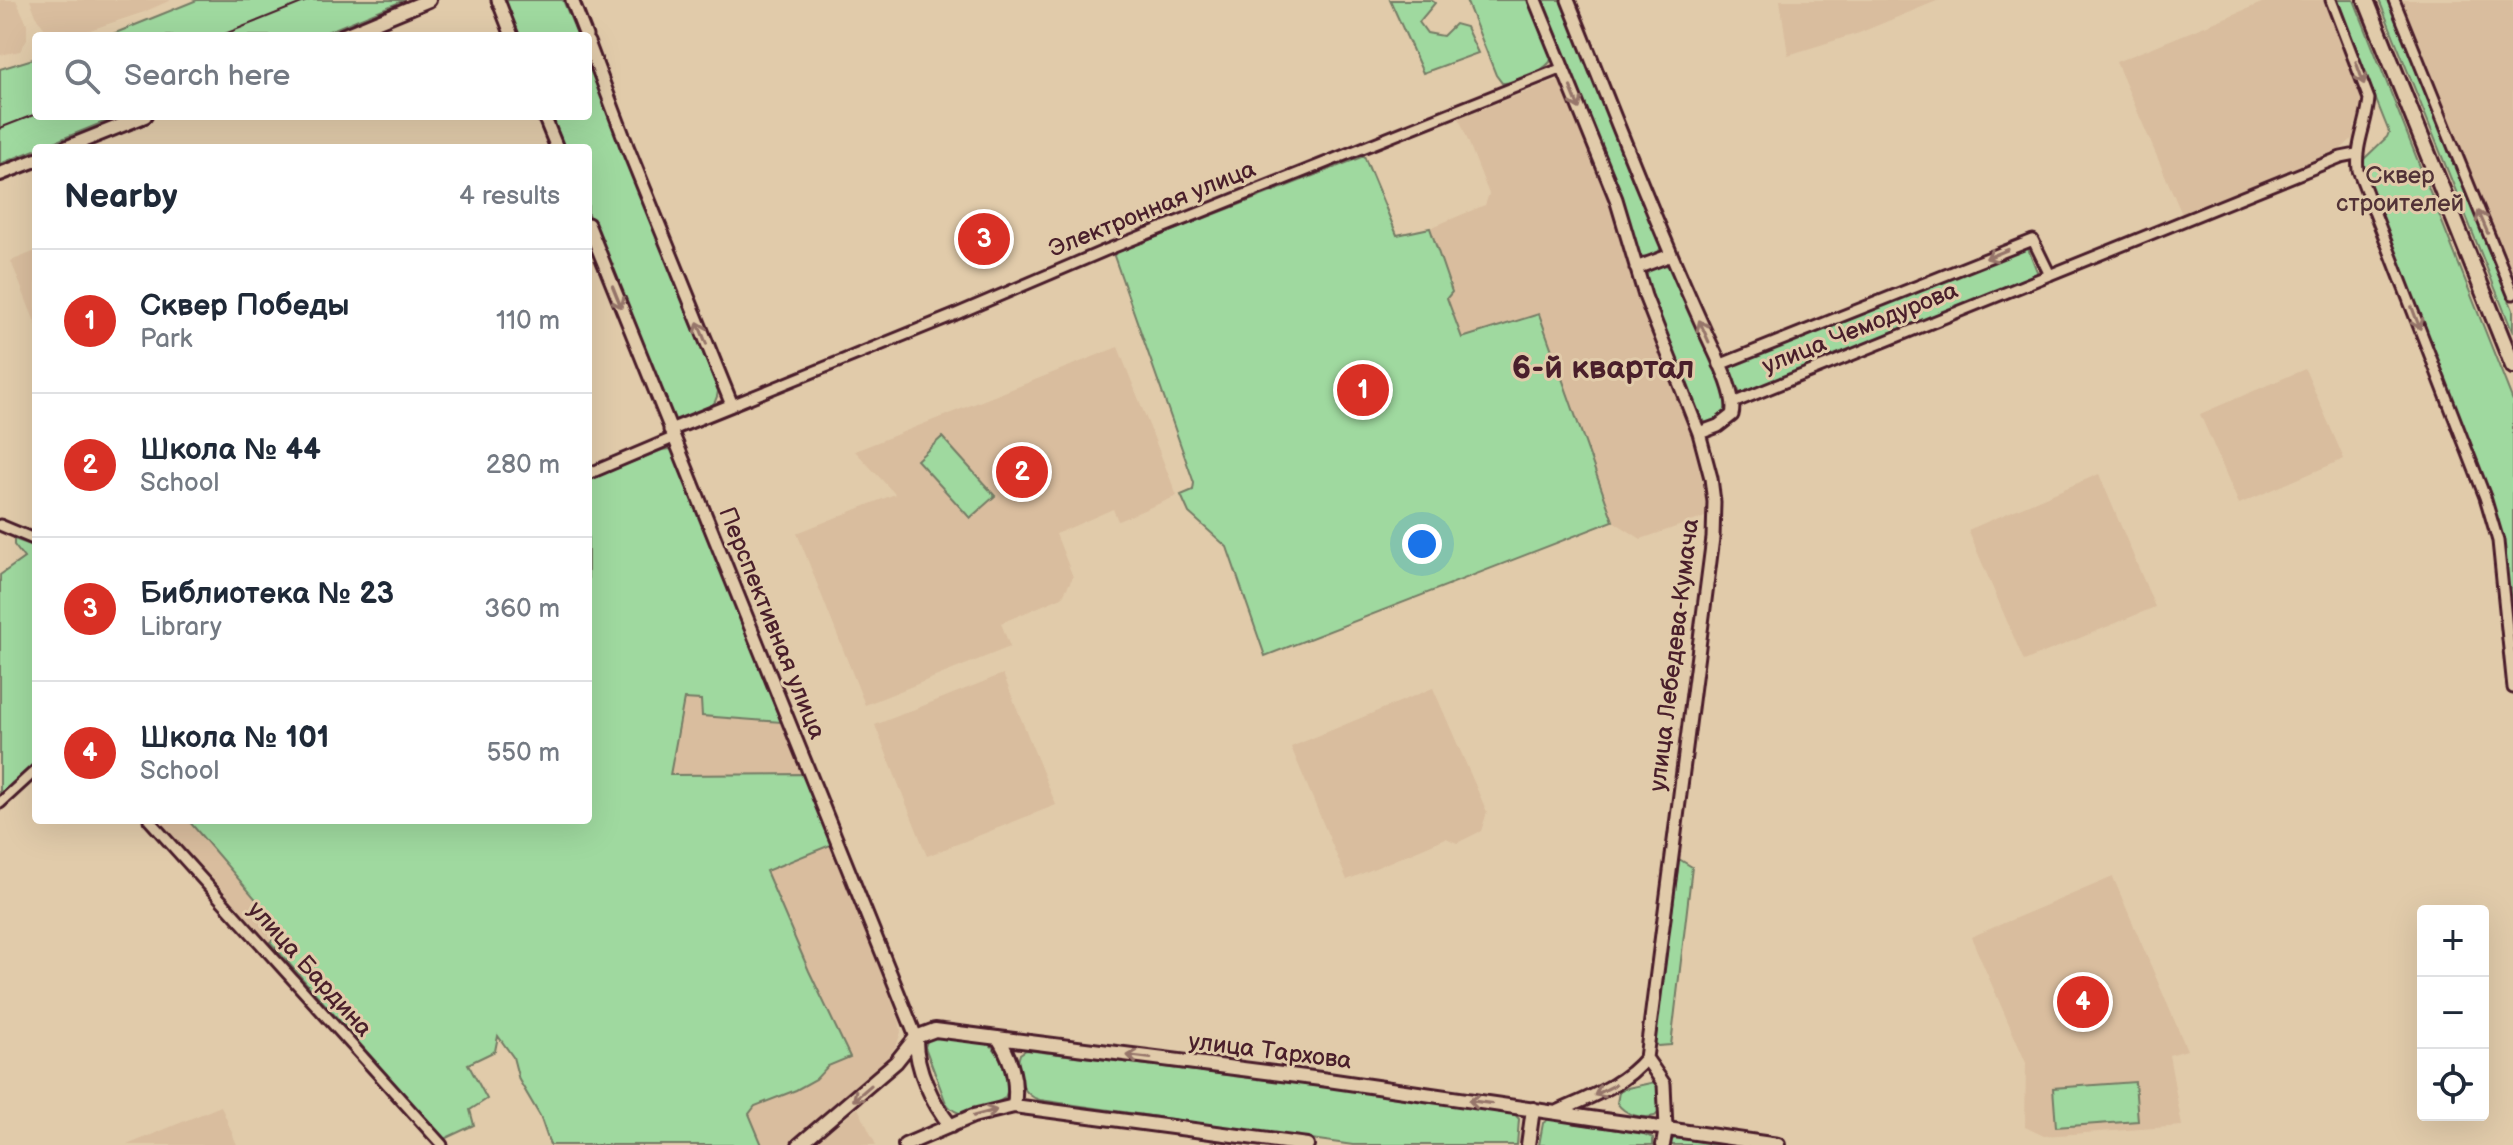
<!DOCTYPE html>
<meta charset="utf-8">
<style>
body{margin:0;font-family:"Balsamiq Sans",sans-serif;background:#f6f6f7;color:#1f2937}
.controls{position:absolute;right:24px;bottom:24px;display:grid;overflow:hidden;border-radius:8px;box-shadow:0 8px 32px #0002}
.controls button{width:72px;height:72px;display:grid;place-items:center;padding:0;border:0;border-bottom:2px solid #e0e1e3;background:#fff;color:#1f2937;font:40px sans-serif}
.you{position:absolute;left:1422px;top:544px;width:28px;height:28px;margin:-20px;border:6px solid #fff;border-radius:50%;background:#1a73e8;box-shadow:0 0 0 12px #1a73e833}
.badge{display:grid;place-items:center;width:52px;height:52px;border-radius:50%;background:#d93025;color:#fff;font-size:26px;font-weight:700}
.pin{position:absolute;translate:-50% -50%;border:4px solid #fff;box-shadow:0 2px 8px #0006}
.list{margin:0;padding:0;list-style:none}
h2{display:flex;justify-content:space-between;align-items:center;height:104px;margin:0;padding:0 32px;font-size:34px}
h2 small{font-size:26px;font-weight:400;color:#747a83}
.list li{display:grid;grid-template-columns:52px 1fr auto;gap:24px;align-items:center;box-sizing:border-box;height:144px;padding:0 32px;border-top:2px solid #e0e1e3}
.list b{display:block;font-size:30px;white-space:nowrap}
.list p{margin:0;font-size:26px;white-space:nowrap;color:#747a83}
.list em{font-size:26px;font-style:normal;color:#747a83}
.icon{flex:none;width:44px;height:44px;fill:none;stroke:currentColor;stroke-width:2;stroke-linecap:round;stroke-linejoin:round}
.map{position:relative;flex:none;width:2513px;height:1145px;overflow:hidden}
.search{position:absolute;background:#fff;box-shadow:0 8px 32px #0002;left:32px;top:32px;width:560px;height:88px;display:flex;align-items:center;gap:20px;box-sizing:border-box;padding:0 28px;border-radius:8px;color:#747a83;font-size:30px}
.panel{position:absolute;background:#fff;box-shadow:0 8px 32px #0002;left:32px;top:144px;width:560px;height:680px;border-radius:8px}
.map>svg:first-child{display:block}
.built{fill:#d9bd9e}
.green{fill:#9fd99f;stroke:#747c65;stroke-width:2}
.water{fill:#8ec6ed;stroke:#73839f;stroke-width:2}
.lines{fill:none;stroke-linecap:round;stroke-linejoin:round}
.minor-casing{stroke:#4a1f2b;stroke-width:15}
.tertiary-casing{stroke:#4a1f2b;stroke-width:17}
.secondary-casing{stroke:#4a1f2b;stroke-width:18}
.primary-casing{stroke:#4a1f2b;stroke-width:20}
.minor{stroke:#e1cbaa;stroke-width:9}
.tertiary{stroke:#e1cbaa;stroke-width:11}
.secondary{stroke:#e1cbaa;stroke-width:12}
.primary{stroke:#e1cbaa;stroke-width:14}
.tram{stroke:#4a1f2b;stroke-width:2}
.oneway{stroke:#96756a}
.labels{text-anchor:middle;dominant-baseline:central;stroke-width:6;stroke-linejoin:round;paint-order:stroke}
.park-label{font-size:24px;fill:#523237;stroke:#e1cbaa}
.street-label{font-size:24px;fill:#4a1f2b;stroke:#e1cbaa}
.district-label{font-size:32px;font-weight:bold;fill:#4a1f2b;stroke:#e1cbaa}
</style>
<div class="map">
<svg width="2513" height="1145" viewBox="0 0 2513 1145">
<rect width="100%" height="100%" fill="#e1cbaa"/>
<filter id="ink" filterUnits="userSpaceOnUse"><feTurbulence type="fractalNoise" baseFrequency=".0125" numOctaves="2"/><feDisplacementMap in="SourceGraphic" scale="16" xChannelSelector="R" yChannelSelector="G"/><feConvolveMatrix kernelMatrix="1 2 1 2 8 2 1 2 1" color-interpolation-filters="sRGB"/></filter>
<g filter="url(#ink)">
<path class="built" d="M0 0H16L27 24V40L20 51 0 55Z
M30 0H171L144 12 72 36 49 35 37 18Z
M1780 0H1939L1859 33 1788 55Z
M2269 0H2325L2357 75 2363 97 2362 114 2355 124 2353 138 2334 155 2184 219 2116 62Z
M2399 0H2513V284L2430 79Z
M1558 80 1563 86 1608 195 1701 458 1708 490V516L1641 539 1613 521 1538 314 1462 338 1447 297 1430 228 1485 205 1489 194 1459 118Z
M36 251V325L11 261Z
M1118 347 1177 496 1118 521 1113 509 1056 534 1073 577 1062 597 1001 623 1010 647 865 705 797 533 895 494 855 451Z
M2305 369 2344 459 2239 504 2200 414Z
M2099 474 2155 607 2024 661 1968 530Z
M1003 674 1056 805 927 856 875 725Z
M1433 688 1487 812 1481 831 1457 843 1446 838 1347 880 1291 747Z
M684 699H701L702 716 781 722 803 774 670 775Z
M159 820H188L284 932 270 942Z
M833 844 900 1023 901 1032 897 1044 888 1057 801 1135 788 1145H762L749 1114 755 1106 796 1090 816 1080 828 1066 850 1057 809 971 766 870Z
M2113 877 2187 1050 2169 1055 2182 1126 2044 1136 2025 1127 2026 1063 1971 937Z
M221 1106 237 1145H127Z
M858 1108 876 1145H816V1142Z"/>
<path class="green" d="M197 0H405L317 36H108Z
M501 0H563L578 36H516Z
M1390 0H1431L1435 3 1419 22 1427 33 1443 36 1455 24 1466 27 1478 53 1423 73Z
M1466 0H1531L1552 55 1550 62C1540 73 1517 84 1502 83L1496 75Z
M1542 0H1564L1662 243C1660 255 1651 258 1641 256L1638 252 1623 202Z
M2336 0H2354L2513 401V647L2502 539 2490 495 2364 172V159L2387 137 2389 132Z
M2379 0H2388L2497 270 2513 310V333Z
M36 58V116H119L0 164V69Z
M588 62 718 391C716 413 696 414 677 422L669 415 588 214V148H561L548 116H588Z
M1364 156 1397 235 1430 228 1452 292 1447 298 1462 338 1539 314 1613 521 1265 656 1227 547 1189 513 1181 495 1193 490 1194 483 1114 256 1115 253Z
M2027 246 2038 274 1740 394 1729 367Z
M1661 263 1672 268 1715 366 1729 404V411L1724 419 1706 423 1696 414 1646 283 1645 277 1652 267Z
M942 437 995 496 970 518 917 460Z
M671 449 676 455 781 722 702 716 701 700 684 699 670 775 803 774 833 844 766 871 809 971 850 1057 828 1066 816 1079 796 1090 755 1106 749 1114 762 1145H550L540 1116 519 1080 513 1057 498 1036 495 1051 468 1064 487 1099 470 1110 474 1125 444 1139 270 942 283 931 188 820H588V480L662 450Z
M14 539 36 547V682L33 686 36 689V762L0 795V575L24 558 14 545Z
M1679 859 1692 867 1671 1045 1658 1046 1655 1042Z
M934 1036 986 1041C1001 1053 1014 1080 1005 1098 985 1109 962 1125 946 1103L925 1047 928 1038Z
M1026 1050 1505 1109 1514 1113 1519 1119 1517 1145H1353L1040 1100C1021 1095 1014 1071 1020 1054Z
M1655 1082 1660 1084C1663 1093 1663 1109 1655 1116 1642 1119 1625 1115 1617 1103L1619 1092 1623 1089Z
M2135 1082 2138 1121 2056 1127 2053 1088Z
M1549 1119 1644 1134 1653 1138V1145H1539L1543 1123Z
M1677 1137 1728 1143 1730 1145H1669L1671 1140Z"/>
<path class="water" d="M1374 369 1381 388 1364 400 1348 390 1354 370Z"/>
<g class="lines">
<g class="minor-casing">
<path id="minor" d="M2331 0 2369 99C2367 124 2355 145 2358 170L2485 497 2498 541 2513 688
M2394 0 2513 294
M1719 365 2033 240 2050 275
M1733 403 2341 157 2356 154
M732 405 954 315 1104 251 1563 68
M588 474 673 438
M0 525 36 540
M0 803 36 770
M149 820 442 1145"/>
</g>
<g class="tertiary-casing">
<path id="tertiary" d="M498 0 512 36
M572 0 586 36
M1535 0 1616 199 1645 296 1699 433 1711 478 1714 502 1713 538 1646 1058C1623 1086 1589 1097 1557 1112
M1568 0C1612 110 1655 221 1704 329 1713 350 1738 394 1732 415L1718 426 1699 433
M588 42 627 146 732 405 670 430
M544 116 557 148
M588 224 916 1037
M1636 268 1671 255
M1646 1058 1664 1084 1666 1128"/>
</g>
<g class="secondary-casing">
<path id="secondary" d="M342 36 429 0
M65 148 145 116
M0 174 36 160
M916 1037C915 1067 932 1103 951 1126
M998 1038C1011 1058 1018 1081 1014 1106
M799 1145 896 1062 916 1037 935 1030 1321 1079 1778 1145
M905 1145 973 1116 1014 1106 1307 1145
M1528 1145 1533 1109
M1663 1145 1666 1128"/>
</g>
<g class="primary-casing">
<path id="primary" d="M2366 0 2513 366"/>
</g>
<use href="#minor" class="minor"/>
<use href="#tertiary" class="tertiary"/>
<use href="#secondary" class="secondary"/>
<use href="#primary" class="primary"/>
<path class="tram" d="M220 36 309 0
M0 128 36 114"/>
</g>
<defs><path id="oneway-shaft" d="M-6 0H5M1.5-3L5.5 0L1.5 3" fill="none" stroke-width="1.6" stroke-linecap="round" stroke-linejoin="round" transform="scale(2)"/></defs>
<g class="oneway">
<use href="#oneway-shaft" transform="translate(2360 73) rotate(70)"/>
<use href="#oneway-shaft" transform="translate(1575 98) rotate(68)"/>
<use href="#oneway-shaft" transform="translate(2483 222) rotate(-113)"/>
<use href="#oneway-shaft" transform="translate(1997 254) rotate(158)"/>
<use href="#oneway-shaft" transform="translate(617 297) rotate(68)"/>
<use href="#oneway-shaft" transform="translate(2416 318) rotate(69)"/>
<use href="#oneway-shaft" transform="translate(1704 331) rotate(-114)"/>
<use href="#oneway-shaft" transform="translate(702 333) rotate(-112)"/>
<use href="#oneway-shaft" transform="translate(1139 1057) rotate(-173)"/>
<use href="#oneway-shaft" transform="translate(1605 1090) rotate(153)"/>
<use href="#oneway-shaft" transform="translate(862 1093) rotate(139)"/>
<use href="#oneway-shaft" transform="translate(1480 1102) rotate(-172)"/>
<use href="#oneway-shaft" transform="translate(985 1113) rotate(-15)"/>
</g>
</g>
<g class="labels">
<g class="park-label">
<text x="2400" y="175">Cквер<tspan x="2400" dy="28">cтроителей</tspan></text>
</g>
<g class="street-label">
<text transform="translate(1152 209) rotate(-22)">Электронная улица</text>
<text transform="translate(1860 328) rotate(-22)">улица Чемодурова</text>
<text transform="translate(772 623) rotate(68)">Перспективная улица</text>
<text transform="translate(1674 655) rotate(-83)">улица Лебедева-Кумача</text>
<text transform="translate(310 969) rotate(48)">улица Бардина</text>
<text transform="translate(1270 1051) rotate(7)">улица Тархова</text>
</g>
<g class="district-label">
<text x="1603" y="368">6-й квартал</text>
</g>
</g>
</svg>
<div class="controls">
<button>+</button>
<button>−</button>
<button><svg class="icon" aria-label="locate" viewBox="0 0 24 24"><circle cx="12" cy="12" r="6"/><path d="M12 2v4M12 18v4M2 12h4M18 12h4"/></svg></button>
</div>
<div class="you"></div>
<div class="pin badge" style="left:1363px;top:390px">1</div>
<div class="pin badge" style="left:1022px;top:472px">2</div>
<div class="pin badge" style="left:984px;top:239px">3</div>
<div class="pin badge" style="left:2083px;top:1002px">4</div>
<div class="search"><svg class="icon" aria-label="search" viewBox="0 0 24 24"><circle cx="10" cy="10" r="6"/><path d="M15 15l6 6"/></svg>Search here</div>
<section class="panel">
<h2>Nearby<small>4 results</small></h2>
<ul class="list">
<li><span class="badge">1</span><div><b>Сквер Победы</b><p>Park</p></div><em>110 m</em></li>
<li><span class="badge">2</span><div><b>Школа № 44</b><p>School</p></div><em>280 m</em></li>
<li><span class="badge">3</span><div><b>Библиотека № 23</b><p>Library</p></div><em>360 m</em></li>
<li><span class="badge">4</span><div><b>Школа № 101</b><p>School</p></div><em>550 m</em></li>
</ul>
</section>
</div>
